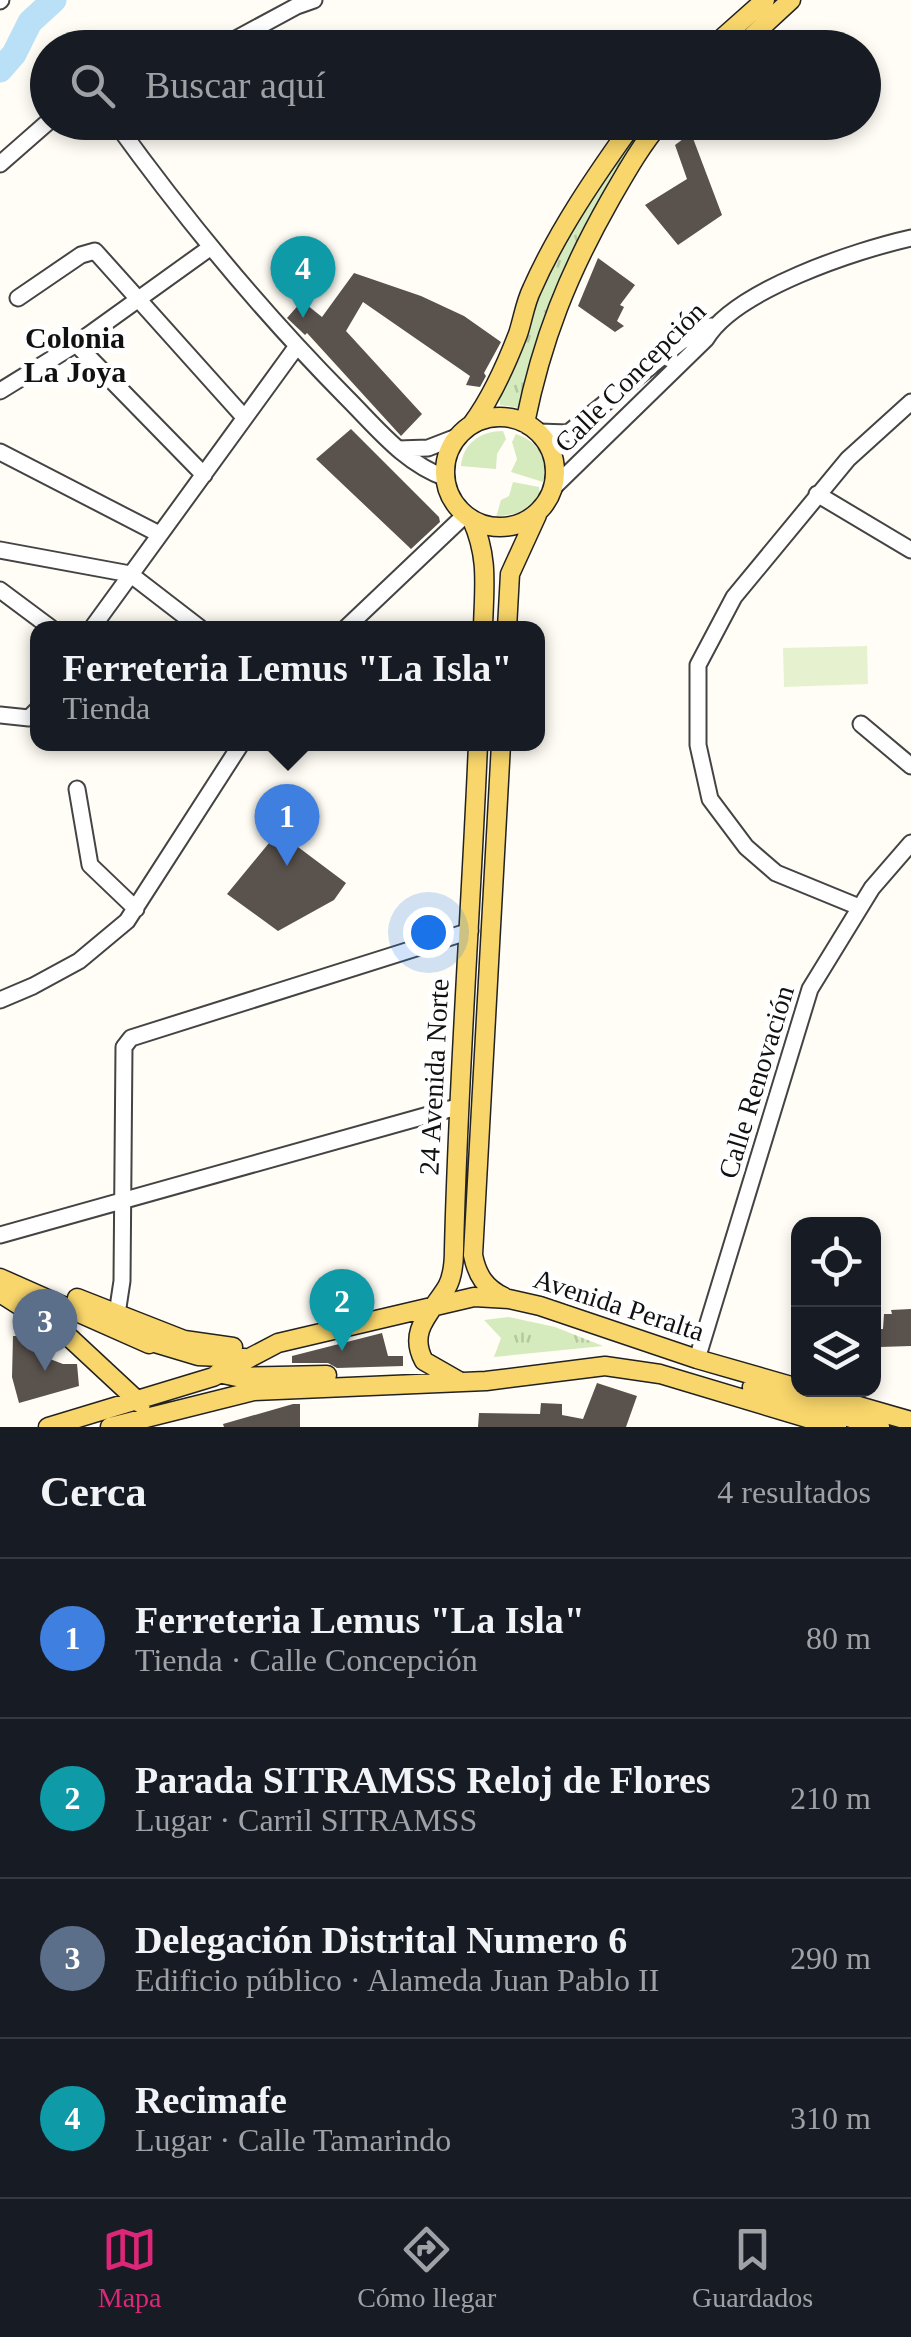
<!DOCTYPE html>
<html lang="es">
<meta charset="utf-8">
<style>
body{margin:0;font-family:"Times New Roman",serif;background:#20242c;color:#f1f3f6}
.controls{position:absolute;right:30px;bottom:30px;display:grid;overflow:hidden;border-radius:20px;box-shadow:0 5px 15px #0003}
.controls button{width:90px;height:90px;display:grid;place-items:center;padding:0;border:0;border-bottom:2px solid #363941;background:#171b24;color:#f1f3f6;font:50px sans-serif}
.you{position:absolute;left:428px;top:932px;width:35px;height:35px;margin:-25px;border:8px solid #fff;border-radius:50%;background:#1a73e8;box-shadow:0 0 0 15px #1a73e833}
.badge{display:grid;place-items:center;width:65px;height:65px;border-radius:50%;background:#db2777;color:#fff;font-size:32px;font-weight:700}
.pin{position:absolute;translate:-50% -82px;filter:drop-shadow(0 2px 5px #0008)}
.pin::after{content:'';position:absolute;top:52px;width:35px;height:30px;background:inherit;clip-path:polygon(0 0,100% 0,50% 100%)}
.popup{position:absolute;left:30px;top:621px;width:515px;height:130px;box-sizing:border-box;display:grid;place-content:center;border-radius:20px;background:#171b24;filter:drop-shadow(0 2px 8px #0005);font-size:32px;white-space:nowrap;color:#9ea1a6}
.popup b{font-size:38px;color:#f1f3f6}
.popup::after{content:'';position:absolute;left:50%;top:100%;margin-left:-20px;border:20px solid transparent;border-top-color:#171b24}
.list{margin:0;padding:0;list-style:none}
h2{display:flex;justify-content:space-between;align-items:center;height:130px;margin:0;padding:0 40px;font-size:42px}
h2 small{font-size:32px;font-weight:400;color:#9ea1a6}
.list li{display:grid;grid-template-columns:65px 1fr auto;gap:30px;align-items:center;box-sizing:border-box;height:160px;padding:0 40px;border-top:2px solid #363941}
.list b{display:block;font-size:38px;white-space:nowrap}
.list p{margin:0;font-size:32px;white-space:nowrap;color:#9ea1a6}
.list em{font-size:32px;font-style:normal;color:#9ea1a6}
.icon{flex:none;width:55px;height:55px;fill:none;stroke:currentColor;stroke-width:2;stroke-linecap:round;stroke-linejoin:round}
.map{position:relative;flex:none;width:911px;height:1427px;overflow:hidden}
.search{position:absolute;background:#171b24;box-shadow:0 5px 15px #0003;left:30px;right:30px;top:30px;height:110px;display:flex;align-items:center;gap:25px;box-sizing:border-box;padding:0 35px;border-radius:55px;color:#9ea1a6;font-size:38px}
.sheet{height:770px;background:#171b24}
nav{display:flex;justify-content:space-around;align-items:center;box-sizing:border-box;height:140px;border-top:2px solid #363941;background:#171b24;font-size:28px;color:#9ea1a6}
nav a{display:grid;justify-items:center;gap:5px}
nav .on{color:#db2777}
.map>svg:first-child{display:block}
.grass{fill:url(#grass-tufts)}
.garden{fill:#d5ebbd}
.pitch{fill:#e6f2cf}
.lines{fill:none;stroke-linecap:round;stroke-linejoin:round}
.river{stroke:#b9e0f7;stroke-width:25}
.building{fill:#5a524d}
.minor-casing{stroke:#444;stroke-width:19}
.major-casing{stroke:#222;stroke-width:21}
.minor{stroke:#fff;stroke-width:15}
.major{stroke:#f9d66b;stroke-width:18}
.labels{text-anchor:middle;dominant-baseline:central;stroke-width:10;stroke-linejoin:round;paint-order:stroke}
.street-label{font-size:28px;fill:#111;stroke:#fff}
.neighbourhood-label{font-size:30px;font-weight:bold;fill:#111;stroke:#fff}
</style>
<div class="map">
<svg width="911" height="1427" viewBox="0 0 911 1427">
<defs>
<pattern id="grass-tufts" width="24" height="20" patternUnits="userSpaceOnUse" patternTransform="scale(2.5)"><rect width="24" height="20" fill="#d5ebbd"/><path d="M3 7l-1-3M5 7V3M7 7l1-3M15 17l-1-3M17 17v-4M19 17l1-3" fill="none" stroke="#b6c8a1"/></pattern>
</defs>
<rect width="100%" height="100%" fill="#fffdf5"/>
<path class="grass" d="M644 123H652L583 233 553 294 519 408 500 405V394L550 264 605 173Z
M509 1317 555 1327 603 1346 494 1357 501 1338 484 1320Z"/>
<path class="garden" d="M503 431 506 439 497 454 496 469 461 466C463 443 481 431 503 431Z
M516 434C538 441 549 460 543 482L511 472 517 459 512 442Z
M513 482 539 487 540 496 524 512 496 517 501 500 509 496Z"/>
<path class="pitch" d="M867 646 868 684 784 687 783 648Z"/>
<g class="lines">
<path class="river" d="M0 70 14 54 30 22 54 0"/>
</g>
<path class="building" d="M691 133 722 215 678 245 645 205 687 179 675 145Z
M598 258 635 285 620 305 624 307 617 321 624 326 615 332 578 306Z
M354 273 421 296 464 316 501 342 484 373 486 376 480 387 466 385 470 376 363 302 346 331 422 414 401 436 307 333 305 335 287 318 302 301 322 317Z
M351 429 439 517 440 522 411 549 316 459Z
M278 832 346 883 334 900 278 931 227 894Z
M911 1309V1346L880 1347V1329H883L884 1314H892L891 1310Z
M382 1333 388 1356H403V1366L337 1368 328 1363H292V1356Z
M35 1335 42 1352 50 1359 63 1364H77L79 1386 19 1403 12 1377 13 1336Z
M597 1383 637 1396 626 1427H478L479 1413 540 1414 541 1403 562 1404V1415L583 1419Z
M293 1404H300V1427H224L223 1424Z"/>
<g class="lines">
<g class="minor-casing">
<path id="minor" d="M0 1 1 0
M219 48 297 6 314 0
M115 122C185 219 262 312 346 397 377 428 404 463 446 478
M0 164 48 122
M18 298 81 255 95 251 243 416
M76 344 204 475
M0 391 76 344 211 247
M539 432 568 433 682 341 711 326
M398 449 428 448 459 436
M0 452 159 534
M553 488 706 339C735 290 857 250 911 238
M817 494 911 550
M0 550 130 574 200 628
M0 590 51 628
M92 628 297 346
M346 628 465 515
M0 715 29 718 37 710
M861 724 911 766
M77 789 90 865 136 909
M859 907 776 873 746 847 710 799 698 745V665L734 597 848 459 911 402
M0 1000 33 986 79 961 127 921 241 744
M0 1235 457 1107
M117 1314 122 1281 124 1047 131 1038 470 931
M697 1359 810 989 872 888 911 843"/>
</g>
<g class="major-casing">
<path id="major" d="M711 48 765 0
M739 48 791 0
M445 472a55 55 0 1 1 110 0a55 55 0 1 1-110 0Z
M525 423C542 339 568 274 610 200 625 174 641 145 661 122
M472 424C492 397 506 365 518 334 523 319 525 303 532 289 558 230 596 175 634 122
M472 520C489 558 484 587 483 628
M507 628 510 574 537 515
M501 744 473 1255C477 1275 485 1288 504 1297
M0 1278 149 1344
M0 1293 69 1337 141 1404
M77 1298 184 1340 233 1347
M138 1338 198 1356 245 1358
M218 1373 237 1377 327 1375
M459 1381 424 1361C407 1330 432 1312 447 1287 453 1276 454 1262 454 1250 458 1081 471 912 478 744
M752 1387 880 1427
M803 1390 911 1421
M48 1427 213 1377 278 1343 474 1297 509 1299 540 1306 697 1359 798 1388
M110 1427 254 1391 486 1381 605 1366 660 1374 837 1427"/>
</g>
<use href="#minor" class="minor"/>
<use href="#major" class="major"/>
</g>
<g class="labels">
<g class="street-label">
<text transform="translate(630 377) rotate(-45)">Calle Concepción</text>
<text transform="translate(434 1077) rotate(-87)">24 Avenida Norte</text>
<text transform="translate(756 1082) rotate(-73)">Calle Renovación</text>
<text transform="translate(619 1305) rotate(18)">Avenida Peralta</text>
</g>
<g class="neighbourhood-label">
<text x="75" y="337">Colonia<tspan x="75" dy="34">La Joya</tspan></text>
</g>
</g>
</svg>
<div class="controls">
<button><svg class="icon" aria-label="locate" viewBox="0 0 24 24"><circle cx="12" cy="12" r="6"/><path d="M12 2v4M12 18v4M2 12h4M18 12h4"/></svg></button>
<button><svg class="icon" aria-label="layers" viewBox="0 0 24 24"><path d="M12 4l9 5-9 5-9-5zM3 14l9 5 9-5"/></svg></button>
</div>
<div class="you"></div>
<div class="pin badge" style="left:287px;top:866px;background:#3f7fe0">1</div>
<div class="popup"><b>Ferreteria Lemus &quot;La Isla&quot;</b>Tienda</div>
<div class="pin badge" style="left:342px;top:1351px;background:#0f9aa8">2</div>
<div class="pin badge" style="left:45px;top:1371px;background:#5c6f8a">3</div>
<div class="pin badge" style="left:303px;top:318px;background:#0f9aa8">4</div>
<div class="search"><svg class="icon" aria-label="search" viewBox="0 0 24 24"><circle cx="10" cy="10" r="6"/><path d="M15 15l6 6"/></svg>Buscar aquí</div>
</div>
<section class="sheet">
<h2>Cerca<small>4 resultados</small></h2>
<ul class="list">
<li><span class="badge" style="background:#3f7fe0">1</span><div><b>Ferreteria Lemus &quot;La Isla&quot;</b><p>Tienda · Calle Concepción</p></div><em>80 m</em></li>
<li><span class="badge" style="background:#0f9aa8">2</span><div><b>Parada SITRAMSS Reloj de Flores</b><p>Lugar · Carril SITRAMSS</p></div><em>210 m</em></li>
<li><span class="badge" style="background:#5c6f8a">3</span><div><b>Delegación Distrital Numero 6</b><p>Edificio público · Alameda Juan Pablo II</p></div><em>290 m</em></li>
<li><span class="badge" style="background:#0f9aa8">4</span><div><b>Recimafe</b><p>Lugar · Calle Tamarindo</p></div><em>310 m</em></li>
</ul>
</section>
<nav>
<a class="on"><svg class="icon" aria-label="map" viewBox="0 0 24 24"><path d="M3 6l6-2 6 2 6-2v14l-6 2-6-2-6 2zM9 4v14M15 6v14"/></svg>Mapa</a>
<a><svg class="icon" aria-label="directions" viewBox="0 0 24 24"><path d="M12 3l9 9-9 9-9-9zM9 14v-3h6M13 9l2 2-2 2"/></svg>Cómo llegar</a>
<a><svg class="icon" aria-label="saved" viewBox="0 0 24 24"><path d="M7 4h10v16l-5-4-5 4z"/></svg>Guardados</a>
</nav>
